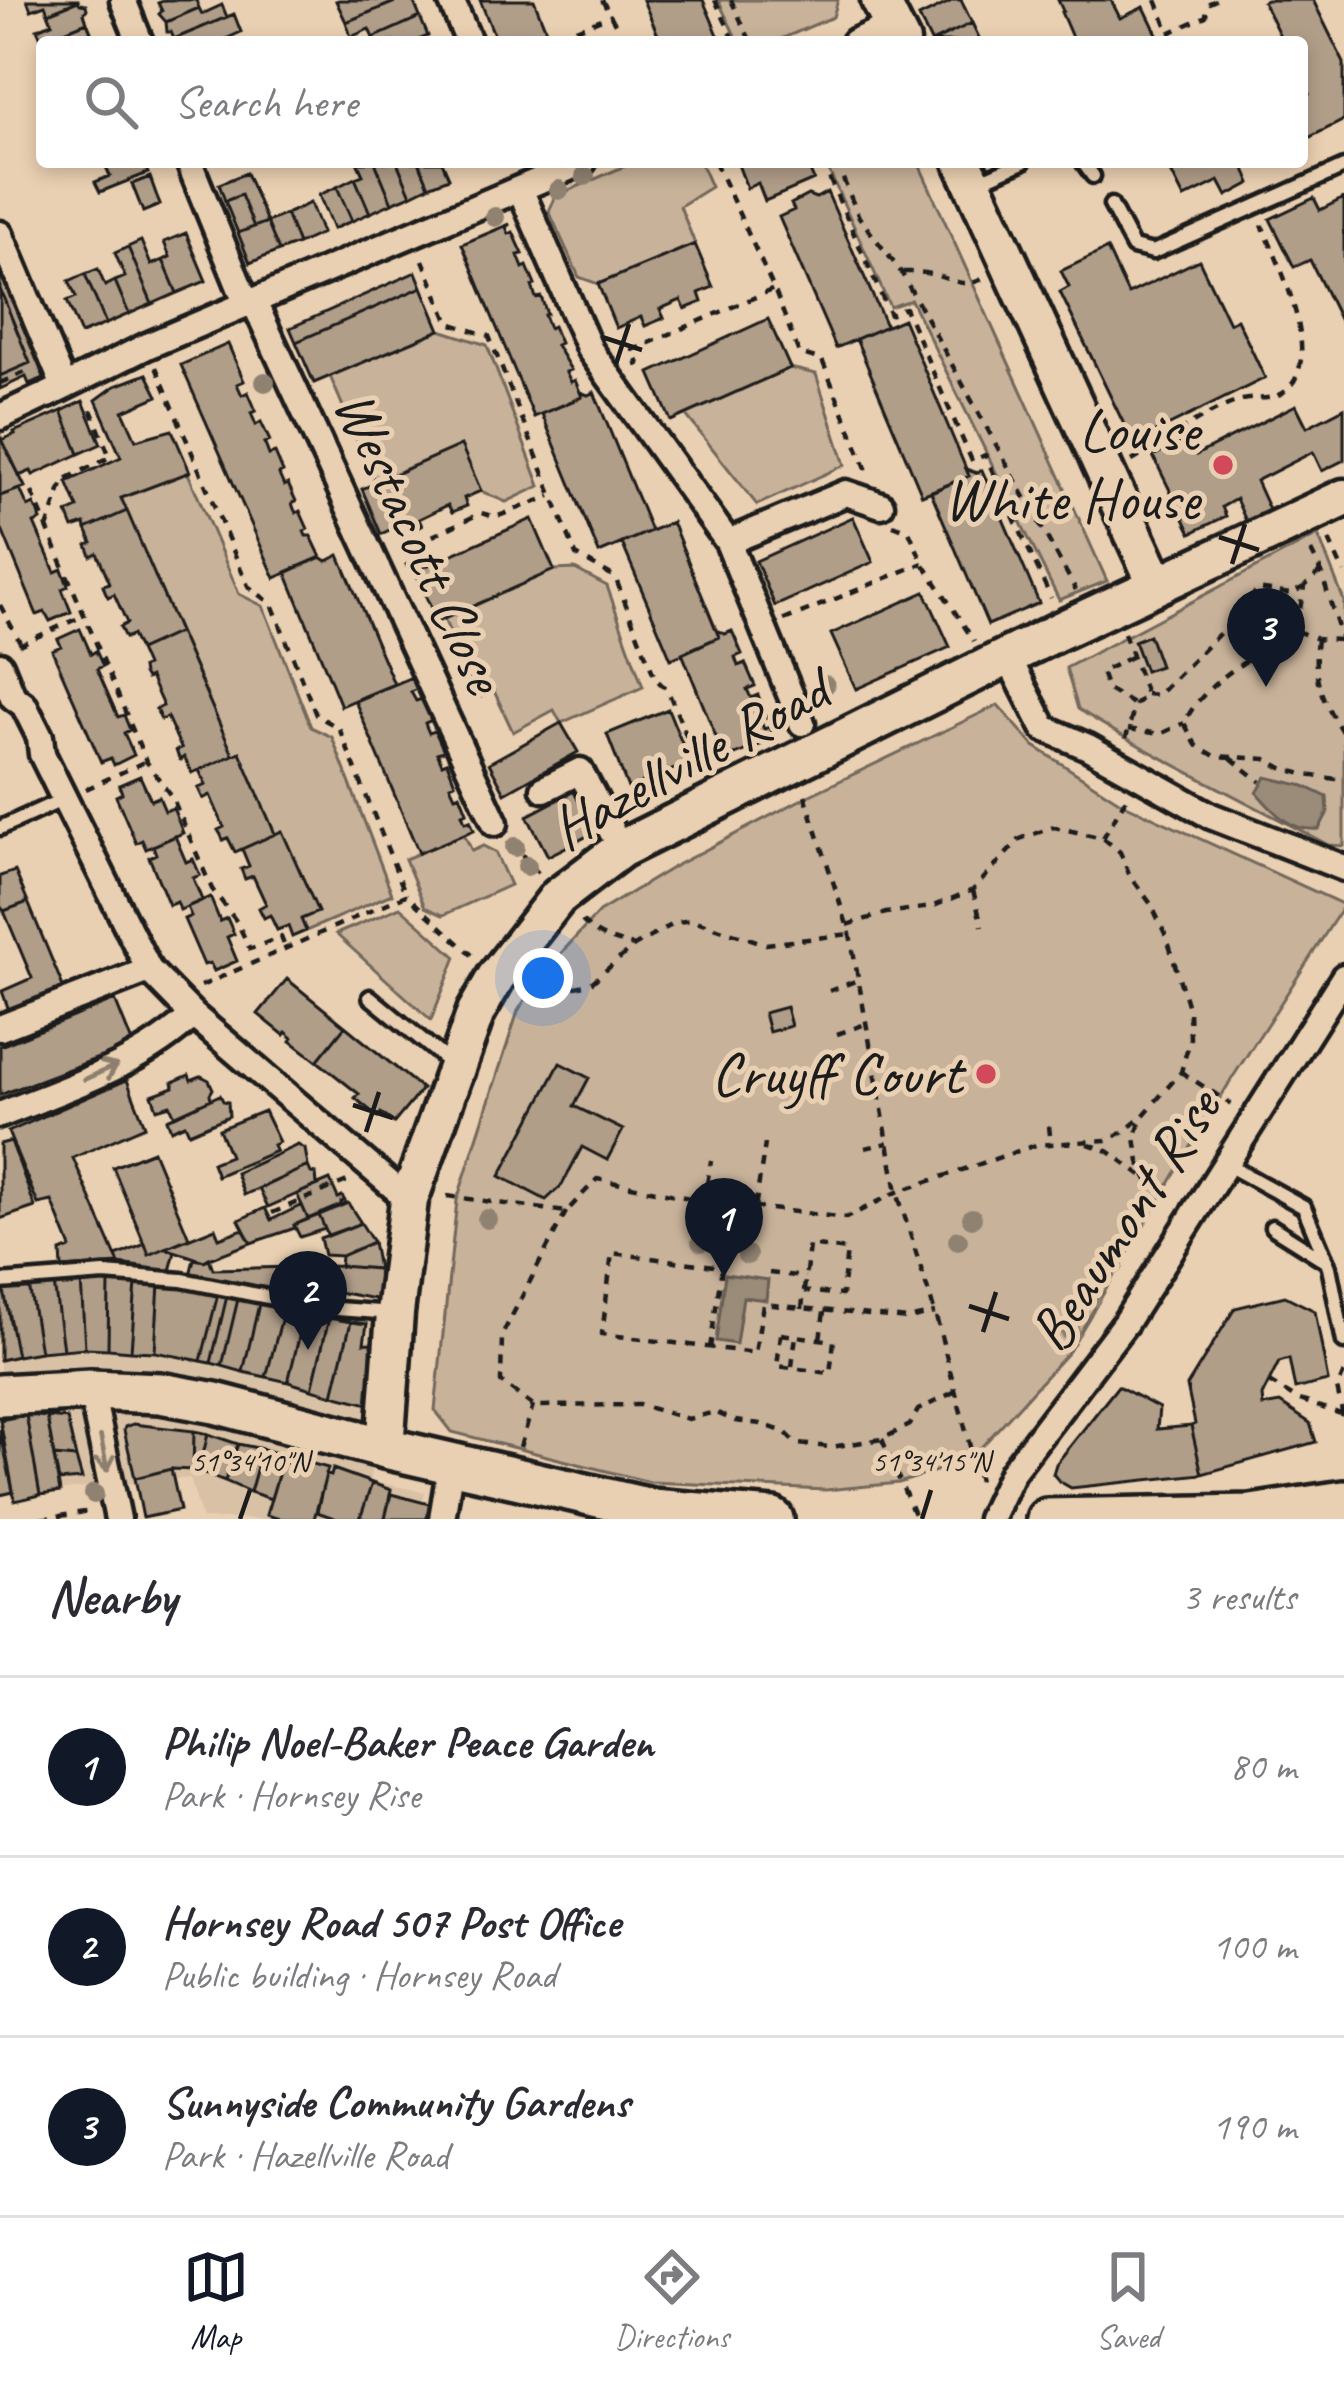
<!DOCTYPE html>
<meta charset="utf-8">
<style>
body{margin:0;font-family:Caveat,sans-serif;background:#f7f7f7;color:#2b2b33}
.you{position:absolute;left:543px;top:978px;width:42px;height:42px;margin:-30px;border:9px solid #fff;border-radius:50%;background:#1a73e8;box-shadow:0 0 0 18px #1a73e833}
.badge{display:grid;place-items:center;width:78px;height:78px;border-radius:50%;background:#111827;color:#fff;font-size:39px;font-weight:700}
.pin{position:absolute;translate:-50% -99px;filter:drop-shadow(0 3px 6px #0008)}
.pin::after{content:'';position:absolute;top:63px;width:42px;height:36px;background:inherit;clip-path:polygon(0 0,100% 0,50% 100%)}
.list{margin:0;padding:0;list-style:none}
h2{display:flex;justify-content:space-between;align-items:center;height:156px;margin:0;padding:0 48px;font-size:51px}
h2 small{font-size:39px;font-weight:400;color:#7c7c81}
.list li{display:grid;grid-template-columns:78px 1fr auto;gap:36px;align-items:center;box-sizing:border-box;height:180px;padding:0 48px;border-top:3px solid #e1e1e2}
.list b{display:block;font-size:45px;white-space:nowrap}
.list p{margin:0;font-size:39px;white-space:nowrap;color:#7c7c81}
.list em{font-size:39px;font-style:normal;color:#7c7c81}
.icon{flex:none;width:66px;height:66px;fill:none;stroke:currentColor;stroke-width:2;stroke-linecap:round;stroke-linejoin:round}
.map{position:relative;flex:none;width:1344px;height:1519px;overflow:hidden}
.search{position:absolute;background:#fff;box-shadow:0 6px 18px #0003;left:36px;right:36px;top:36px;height:132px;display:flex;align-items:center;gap:30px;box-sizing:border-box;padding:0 42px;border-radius:12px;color:#7c7c81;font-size:45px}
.sheet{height:696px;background:#fff}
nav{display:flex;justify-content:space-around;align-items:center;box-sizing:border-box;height:168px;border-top:3px solid #e1e1e2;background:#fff;font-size:33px;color:#7c7c81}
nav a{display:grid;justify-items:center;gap:6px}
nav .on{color:#111827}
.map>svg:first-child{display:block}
.built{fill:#d9c1a6}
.green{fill:#c8b29a;stroke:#72675b;stroke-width:3}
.water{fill:#9b8b79;stroke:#685f54;stroke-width:3}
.building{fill:#b19e89;stroke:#1c1c1c;stroke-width:3}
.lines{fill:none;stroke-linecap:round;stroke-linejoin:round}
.lane-casing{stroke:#1c1c1c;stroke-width:21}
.street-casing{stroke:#1c1c1c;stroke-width:33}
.secondary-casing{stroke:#1c1c1c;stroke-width:45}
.primary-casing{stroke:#1c1c1c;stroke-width:48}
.path{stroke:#1c1c1c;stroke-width:4.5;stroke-dasharray:9 9;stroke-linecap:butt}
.lane{stroke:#ead0b2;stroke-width:12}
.street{stroke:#ead0b2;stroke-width:24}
.secondary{stroke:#ead0b2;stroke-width:36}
.primary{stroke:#ead0b2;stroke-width:39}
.tree{fill:#908271}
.oneway{stroke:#8d7f6e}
.ticks{fill:none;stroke:#1c1c1c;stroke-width:4.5}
.poi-dot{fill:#d1495b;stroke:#ead0b2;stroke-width:4.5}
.labels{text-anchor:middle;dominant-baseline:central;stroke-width:10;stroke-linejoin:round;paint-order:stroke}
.poi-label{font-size:60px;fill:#1c1c1c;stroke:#ead0b2;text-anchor:end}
.street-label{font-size:60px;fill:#1c1c1c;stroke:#ead0b2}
.ticks-label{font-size:30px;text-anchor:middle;fill:#1c1c1c;stroke:#ead0b2;stroke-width:10;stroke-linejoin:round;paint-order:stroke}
</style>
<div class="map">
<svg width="1344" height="1519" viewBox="0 0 1344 1519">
<rect width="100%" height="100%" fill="#ead0b2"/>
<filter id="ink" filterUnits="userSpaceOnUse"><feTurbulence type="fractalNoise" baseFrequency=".00833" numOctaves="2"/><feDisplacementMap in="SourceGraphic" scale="24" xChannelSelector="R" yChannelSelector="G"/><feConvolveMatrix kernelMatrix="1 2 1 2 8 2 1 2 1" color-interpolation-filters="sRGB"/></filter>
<g filter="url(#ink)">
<path class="built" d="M105 1276 186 1282 387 1324 370 1481 425 1492 419 1519H202L190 1478 0 1496V1288Z"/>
<path class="green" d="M718 0H838L833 17 774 42H738Z
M634 162H700L711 187 680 206 695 244 598 284 579 277 549 211 556 196Z
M825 162H918L1107 581 1059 600 911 300 890 307Z
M440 330 487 345 540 486 506 502 481 491 460 446 375 482 330 376Z
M790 368 816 374 845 465 757 505 686 415Z
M188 473 239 594 263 606 311 727 332 737 392 894 306 931 301 919 317 912 275 834 240 753 233 755 121 498Z
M1318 535 1344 601V846L1328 845C1245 800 1158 760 1078 709L1066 668Z
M575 569 607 586 643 687 561 723 554 710 513 732 494 691 478 698 444 619 554 570Z
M998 705 1034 746 1122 803 1344 905 1231 1080 1069 1351 974 1455 964 1462 899 1483 826 1490 650 1482 452 1432 435 1410 457 1200 518 1011 541 975 599 912 675 866 806 797Z
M464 834 472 851 483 846 495 852 510 885 443 915 425 907 405 859Z
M400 907 456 957 431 1020 336 934Z"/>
<path class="water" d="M1266 777 1304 786 1327 797 1328 812 1319 829C1291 832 1274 813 1257 793Z
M725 1274 768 1280 766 1300 743 1297 736 1344 716 1341Z"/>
<path class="building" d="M27 0H78V1L48 13 45 5 31 10Z
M165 0H196L199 8 166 22 159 14 162 11 158 3Z
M339 0H400L346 22 336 1Z
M400 0H413L420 17 373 38 369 29 351 37 346 22Z
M480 0H534L546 30 517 42H497Z
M643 0H703L721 42H661Z
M954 0H961L972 23 931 42 919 17Z
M1058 0H1111L1120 18 1144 7 1159 38 1150 42H1074L1061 12 1063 11Z
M1267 0H1313L1344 63V120L1302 141V98L1309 94 1302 81V42H1283L1263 2Z
M78 1 80 4 86 5 87 9 84 13 87 22 42 40 37 29 52 23 48 13Z
M222 5 227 17 174 39 171 32H167L166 22 199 8 202 14Z
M234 14 241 32 219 42H175L174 39Z
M420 17 428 36 414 42H374L373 38Z
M87 22 91 32 68 42H43L42 40Z
M972 23 981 42H932Z
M118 162H143L148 173 100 192 95 182 110 176 106 167Z
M357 162H375L392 203 370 213 355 178 363 175Z
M375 162H397L411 195 392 203Z
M397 162H419L429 186 411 195Z
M419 162H442L449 178 429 186Z
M737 162H813L807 164 814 180 765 201 758 183 747 188Z
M1172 162H1259L1245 169 1251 183 1227 196 1219 181 1184 198 1167 164Z
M246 173 267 222 254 227 241 195 225 201 219 184Z
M150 177 160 205 143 212 132 184Z
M355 178 370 213 352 221 337 187Z
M337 187 352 221 333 229 319 195Z
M827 192 886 326 836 348 779 217 794 210 791 204 808 195 816 198Z
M241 195 254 227 238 233 225 201Z
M1314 198 1320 210 1344 198V329L1310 260 1294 267 1270 219Z
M310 203 322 233 298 244 286 214Z
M286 214 298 244 279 251 267 222Z
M267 222 279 251 250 263 238 233Z
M510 224 506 227 509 234 513 232 523 254 518 255 523 268 527 266 535 285 532 286 536 298 541 297 547 314 544 315 549 328 553 326 560 343 556 345 571 370 566 372 571 382 575 380 582 397 534 417 462 244Z
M186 233 206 281 177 293 163 260 170 257 164 242Z
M141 241 151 265 163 260 177 293 152 304 128 247Z
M695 244 713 287 699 293 702 302 685 309 681 300 660 309 664 318 645 326 641 317 616 328 598 284Z
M128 247 152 304 129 314 115 281 125 277 115 253Z
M1107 249 1128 294 1199 260 1229 323 1237 319 1265 378 1133 443 1060 292 1069 287 1061 271Z
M0 265 47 377 29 384 26 377 0 389Z
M98 269 105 286 115 281 129 314 106 324 85 274Z
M416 272 422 287 296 342 290 328Z
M85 274 106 324 81 334 67 301 76 297 69 281Z
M422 287 440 330 314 383 296 342Z
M0 289 30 363 0 376Z
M768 319 790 368 671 421 650 373Z
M903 319 969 476 922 495 856 339Z
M228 344 244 381 237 384 242 395 248 392 256 411 251 413 254 420 256 425 261 422 270 441 264 443 266 447 269 455 275 453 283 472 279 474 280 477 284 486 288 484 296 501 292 503 294 509 296 513 300 511 308 529 304 531 306 536H311L321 557 275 578 181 365Z
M147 374 158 396 123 411 136 440 172 430 190 472 121 498 127 511 86 529 85 524 73 528 67 513 78 508 67 482 121 457 96 400 115 386Z
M580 392 588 395 594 392 651 531 599 553 542 414 582 397Z
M83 401 101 444 79 454 62 411Z
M1296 405 1307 427 1344 408V460L1322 471 1313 452 1256 481 1270 512 1247 523 1236 499 1222 507 1226 516 1191 533 1153 456 1188 438 1196 455Z
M62 411 79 454 33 475 31 471 19 476 2 440 15 434 14 432Z
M0 435 25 487 0 496Z
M461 445 481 491 464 498 467 506 452 512 448 505 419 519 422 526 406 533 402 524 381 534 362 489Z
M966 469 976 473 982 470 1039 603 988 625 931 492 969 476Z
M20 489 28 507 34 504 41 520 34 523 55 572 62 569 68 586 62 589 71 612 50 621 45 612 37 615 0 525V496Z
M127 511 179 632 139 650 132 635 125 638 120 627 127 623 114 594 108 597 105 591 103 585 110 583 97 553 91 556 87 545 92 543 86 529Z
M853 517 873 562 775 606 756 561Z
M532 519 554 570 437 622 415 571Z
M672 522 719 637 671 659 622 543Z
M339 555 394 684 341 706 286 572 321 557 327 561Z
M925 592 950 647 856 689 831 634Z
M80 629 91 654 96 651 103 666 97 669 118 717 124 715 130 730 124 733 134 755 114 765 111 758 101 762 52 650 61 646 58 639Z
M716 630 725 634 732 631 742 654 735 657 738 666 745 663 755 686 747 689 751 698 758 695 767 717 760 720 761 722 764 729 770 727 775 739 725 759 682 653 719 637Z
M179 632 233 755 192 773 184 757 180 760 178 756 176 750 181 748 167 717 161 720 156 709 163 706 150 677 146 679 143 674 142 668 146 666 139 650Z
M1149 635 1160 666 1145 671 1134 641Z
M412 677 417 689 411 692 416 701 422 699 432 720 425 723 426 726 429 733 435 731 444 751 437 753 439 757 442 764 447 762 455 783 450 785 455 796 460 794 467 812 462 814 465 822 470 820 474 830 419 853 355 701Z
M668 709 690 763 628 788 607 734Z
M561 723 578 752 505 793 489 763Z
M240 752 275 834 235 852 228 838 223 840 221 835 218 830 224 827 210 795 203 799 198 788 206 785 199 770Z
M140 776 151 800 159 797 165 811 173 808 183 833 146 849 142 840 136 843 116 796 122 793 119 785Z
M580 788 601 829 548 856 527 816Z
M282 831 318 912 301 919 306 931 292 937 288 926 277 930 270 915 264 918 259 908 266 904 253 876 245 879 241 869 249 866 242 849Z
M175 836 186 862 193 859 200 875 193 878 202 900 180 910 177 902 169 905 149 857 156 854 153 846Z
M15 871 28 902 4 911 0 906V876Z
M210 897 220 921 227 918 234 934 227 937 237 961 214 971 210 963 204 965 184 919 191 916 187 907Z
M28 902 66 994 11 1016 2 991 32 978 4 911Z
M287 979 345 1026 317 1061 291 1041 293 1038 286 1032 284 1035 258 1014Z
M115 1000 133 1045 0 1095V1046Z
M786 1007 791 1026 769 1032 764 1013Z
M345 1026 422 1089 394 1123 381 1113 378 1117 355 1098 359 1094 317 1061Z
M560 1063 589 1078 574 1106 623 1130 607 1160 582 1147 562 1185 546 1200 500 1176Z
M189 1075 191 1080 201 1076 209 1080 213 1089 210 1094 211 1099 175 1116 170 1105 157 1109 152 1095 174 1087 173 1082Z
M127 1080 145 1126 73 1158 119 1264 62 1268 61 1252 71 1248 52 1201 38 1204 8 1132Z
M220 1095 223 1101 228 1102 229 1116 189 1133 185 1124 171 1130 167 1119Z
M264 1111 279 1142 273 1145 276 1151 217 1176 212 1163 230 1156 219 1129Z
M11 1141 35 1207 0 1219V1144Z
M298 1145 305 1149 308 1166 244 1195 236 1173Z
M153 1151 189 1238 149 1255 113 1167Z
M308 1166 311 1173 316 1174 317 1185 268 1207 259 1189Z
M330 1180 338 1198 342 1196 345 1201 341 1202V1205L308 1219 297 1194Z
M348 1203 361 1223 328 1236 319 1215Z
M302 1205 308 1219 294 1225 295 1228 251 1243 239 1220 265 1208 271 1220Z
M319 1215 325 1229 300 1237 294 1225Z
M361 1223 373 1242 341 1256 324 1255 320 1238Z
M215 1228 219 1238 243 1229 251 1243 204 1261 165 1248Z
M373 1242 378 1269 340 1266 341 1256Z
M145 1244 149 1255 165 1248 175 1252 170 1271 119 1264 116 1256Z
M209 1258 213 1269 340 1266 378 1269 380 1300 327 1290 325 1300 190 1275 194 1259 204 1261Z
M81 1280 85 1348 63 1350 54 1283Z
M81 1280 109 1281 108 1349 85 1348Z
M109 1281 136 1283 131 1351 108 1349Z
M54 1283 63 1350 40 1352 29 1285Z
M136 1283H159L155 1352 131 1351Z
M159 1283 218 1294 201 1361 155 1352Z
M29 1285 40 1352 17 1356 4 1291Z
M0 1291H4L17 1356 0 1360Z
M218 1294 227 1296 211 1363 201 1361Z
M227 1296 238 1299 222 1366 211 1363Z
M1285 1296 1315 1311 1328 1381 1295 1389 1289 1359 1279 1362 1262 1396 1263 1406 1280 1403 1310 1423 1316 1442 1202 1474 1191 1426 1195 1424 1187 1386 1235 1308Z
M238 1299 259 1304 243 1372 222 1366Z
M259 1304 284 1310 266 1377 243 1372Z
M284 1310 305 1313 288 1382 266 1377Z
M305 1313 329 1318 312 1389 288 1382Z
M329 1318 351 1322 333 1395 312 1389Z
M351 1322 367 1324 364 1343 381 1344 372 1405 333 1395Z
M1118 1386 1159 1408 1157 1429 1191 1426 1202 1474 1071 1488 1059 1481 1053 1474 1056 1464Z
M26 1415 47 1417 60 1492 40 1495Z
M26 1415 40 1495 15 1501 0 1420Z
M47 1417 67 1419 76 1458 54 1456Z
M133 1424 194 1431 193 1470 171 1469 135 1478 124 1430 125 1427Z
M0 1429 13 1492 0 1495Z
M194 1431 208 1434 199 1471 193 1470Z
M208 1434 238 1444 225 1481 199 1471Z
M238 1444 262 1449 250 1492 225 1481Z
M262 1449 284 1455 271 1499 250 1492Z
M54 1456 76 1458 82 1479 59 1481Z
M291 1458 328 1468 314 1519H280L266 1515 282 1462 289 1464Z
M171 1469 180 1510 143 1518 135 1478Z
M333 1469 372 1483 360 1519H337L317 1512 326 1474 331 1476Z
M372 1483 391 1490 385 1519H360Z
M391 1494 433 1505 430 1519H385Z"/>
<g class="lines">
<g class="lane-casing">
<path id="lane" d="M1083 162 1093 176
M975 183 1023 162
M1111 205 1133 247 1153 252 1344 167
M0 828 64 799
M370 997 450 1063
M1226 1164 1304 1207 1329 1267 1344 1342
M1272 1227 1326 1261
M0 1282 104 1274 182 1280 323 1308 393 1313"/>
</g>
<g class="street-casing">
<path id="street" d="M123 0 140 42
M451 0 469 42
M854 42 892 25
M189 162 247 305
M520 189 590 350 728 542 802 723
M0 234 64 386
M254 302 495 823
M48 395 147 346 583 162
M0 417 40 398
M728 542 846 493 881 505
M1008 657 1044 728 1088 747 1211 816 1344 868
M0 665 13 697 24 705 40 737 42 754 149 970 193 1015 409 1200
M544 789 580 771 621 849
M0 1028 149 970
M0 1115C66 1088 141 1065 193 1015
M91 1390 118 1519
M442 1519 451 1463
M990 1519 1012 1472 1125 1323 1344 977"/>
</g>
<g class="secondary-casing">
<path id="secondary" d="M880 0 901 42
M963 162 1157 585
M385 1448 395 1313 409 1200 476 1012 496 977 558 897 621 849 1059 631 1344 498"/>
</g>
<g class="primary-casing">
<path id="primary" d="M0 1395 91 1390 160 1393 215 1403 385 1448 651 1509 773 1519
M1047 1519 1251 1515 1344 1501"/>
</g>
<path class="path" d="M602 0 625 42
M715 0 735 42
M731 0 751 42
M1156 0 1173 42
M1169 33 1206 16 1207 4 1216 0
M542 42 612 15
M715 162 774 289 799 353 822 360 868 473
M822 162 890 315 905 308 972 461 985 455 1051 598
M836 162 859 217 901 272 1076 590
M423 260 449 323 489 336 576 555 615 577 655 678 668 691 697 762 704 759 708 769
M903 272C913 272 925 272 934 275 954 280 965 289 984 278
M635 365 639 364 633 350 774 289
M156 367 248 586 272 604 316 715 339 728 406 895
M0 383 30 370
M1132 461C1167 441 1200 414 1239 401 1250 397 1265 400 1276 396 1333 373 1278 262 1262 225
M32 492 146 761 173 799 212 889 237 922 250 949 281 937 286 950
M893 525 909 531 923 563 974 641
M47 528 64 480 110 457 88 402
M1329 540 1344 573
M1311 551 1321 571 1344 648
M405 566 412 563 405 549 481 513 496 517 551 496
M1321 571 1304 587 1296 631C1255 656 1206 679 1184 723L1196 745 1215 756 1266 759 1282 768 1306 775 1344 780
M0 605 20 642
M784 620 923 563
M1296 631 1317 639 1341 640
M1124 633 1146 694 1135 705 1126 738
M1317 639C1312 681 1322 700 1344 735
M19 645 85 615
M1131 657 1101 672 1107 689 1135 705
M1146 694 1158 695 1232 621 1258 589 1290 594 1304 587
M1128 729 1160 734 1184 723
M1231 758 1261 782
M86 789 146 761
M805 795 850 934 897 1192 935 1313 979 1481
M1103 838 1127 797
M510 841 538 873
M973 890 982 926
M582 921C598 937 613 941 634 946
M847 925 886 913 931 907 973 890 1020 839 1054 827 1103 838 1120 852 1129 874 1151 904 1167 938 1189 1011 1190 1039 1181 1072 1142 1117 1135 1138 1139 1162 1150 1184
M541 975 570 988 590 984 634 946 677 922 693 920 766 944 850 934
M201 986 406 895 472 955
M829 991 858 980
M837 1034 866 1024
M1181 1072 1231 1104
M1049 1126 1051 1144
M1088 1144 1108 1151 1173 1198
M865 1148 888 1143
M447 1196 566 1212 597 1179 704 1201 846 1218 897 1192 1036 1145 1107 1140 1123 1132 1142 1117
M704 1201 711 1161
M566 1212 502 1335 501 1382 533 1406 640 1405 688 1419 715 1412 735 1421 761 1424 785 1432 797 1444 831 1447 882 1439 910 1425 918 1410 956 1391
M272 1213 347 1181
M750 1240 765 1144
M769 1273 805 1277
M802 1309 809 1245 847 1250 842 1295 804 1291
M781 1334 834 1341 830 1373 777 1366Z
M820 1339 824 1312
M710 1348 722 1267 612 1253 602 1334 755 1353 763 1304 908 1319 935 1313
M792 1366 796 1336
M1344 1373 1337 1388 1344 1421
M1269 1382 1297 1399 1344 1415
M882 1439 916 1519
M520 1447 533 1406
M41 1519 91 1511"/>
<use href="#lane" class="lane"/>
<use href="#street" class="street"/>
<use href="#secondary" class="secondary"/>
<use href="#primary" class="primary"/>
</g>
<g class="tree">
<circle cx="585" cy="176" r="10"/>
<circle cx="559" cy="190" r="10"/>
<circle cx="495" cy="217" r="10"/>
<circle cx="265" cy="382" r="10"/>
<circle cx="825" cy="685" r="10"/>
<circle cx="702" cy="747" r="10"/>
<circle cx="515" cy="847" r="10"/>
<circle cx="527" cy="866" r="10"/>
<circle cx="972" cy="1218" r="10"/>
<circle cx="487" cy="1219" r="10"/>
<circle cx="958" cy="1240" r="10"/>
<circle cx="701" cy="1242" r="10"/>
<circle cx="747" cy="1255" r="10"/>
<circle cx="1114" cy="1265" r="10"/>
<circle cx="1091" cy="1298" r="10"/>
<circle cx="1070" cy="1331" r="10"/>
<circle cx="94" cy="1494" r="10"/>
</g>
<defs><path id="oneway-shaft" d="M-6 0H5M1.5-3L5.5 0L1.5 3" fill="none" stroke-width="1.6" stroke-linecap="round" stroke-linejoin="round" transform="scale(3)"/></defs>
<g class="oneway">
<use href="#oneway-shaft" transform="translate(101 1072) rotate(-24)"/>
<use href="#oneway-shaft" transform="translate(104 1454) rotate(79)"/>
</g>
</g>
<path class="ticks" d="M602 337 642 350M616 364 629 324M1219 537 1259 550M1232 564 1245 524M353 1105 393 1118M366 1132 379 1092M969 1306 1009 1319M983 1332 996 1292M240 1519 250 1490M922 1519 931 1490"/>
<g class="poi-dot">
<circle cx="1223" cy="465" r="12"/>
<circle cx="986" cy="1074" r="12"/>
</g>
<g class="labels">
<g class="poi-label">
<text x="1199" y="430">Louise<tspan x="1199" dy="69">White House</tspan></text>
<text x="962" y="1074">Cruyff Court</text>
</g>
<g class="street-label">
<text transform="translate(420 541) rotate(65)">Westacott Close</text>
<text transform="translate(689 759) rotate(-29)">Hazellville Road</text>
<text transform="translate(1124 1220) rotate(-57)">Beaumont Rise</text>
</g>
</g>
<g class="ticks-label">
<text x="250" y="1471">51°34'10"N</text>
<text x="931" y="1471">51°34'15"N</text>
</g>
</svg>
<div class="you"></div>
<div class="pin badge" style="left:724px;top:1277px">1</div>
<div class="pin badge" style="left:308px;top:1350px">2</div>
<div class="pin badge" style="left:1266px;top:687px">3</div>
<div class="search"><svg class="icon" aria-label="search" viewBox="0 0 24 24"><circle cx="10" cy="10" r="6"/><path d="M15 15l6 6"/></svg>Search here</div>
</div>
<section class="sheet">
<h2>Nearby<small>3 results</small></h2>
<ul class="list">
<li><span class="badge">1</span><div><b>Philip Noel-Baker Peace Garden</b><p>Park · Hornsey Rise</p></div><em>80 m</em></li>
<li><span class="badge">2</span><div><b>Hornsey Road 507 Post Office</b><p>Public building · Hornsey Road</p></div><em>100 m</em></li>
<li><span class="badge">3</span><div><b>Sunnyside Community Gardens</b><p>Park · Hazellville Road</p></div><em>190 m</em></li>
</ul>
</section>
<nav>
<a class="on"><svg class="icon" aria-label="map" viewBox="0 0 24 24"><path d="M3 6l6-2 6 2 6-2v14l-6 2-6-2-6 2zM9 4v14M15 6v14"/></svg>Map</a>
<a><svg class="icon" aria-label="directions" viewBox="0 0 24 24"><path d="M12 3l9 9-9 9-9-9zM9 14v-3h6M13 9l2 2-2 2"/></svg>Directions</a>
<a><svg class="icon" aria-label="saved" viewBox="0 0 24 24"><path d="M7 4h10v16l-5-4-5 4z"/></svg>Saved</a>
</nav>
